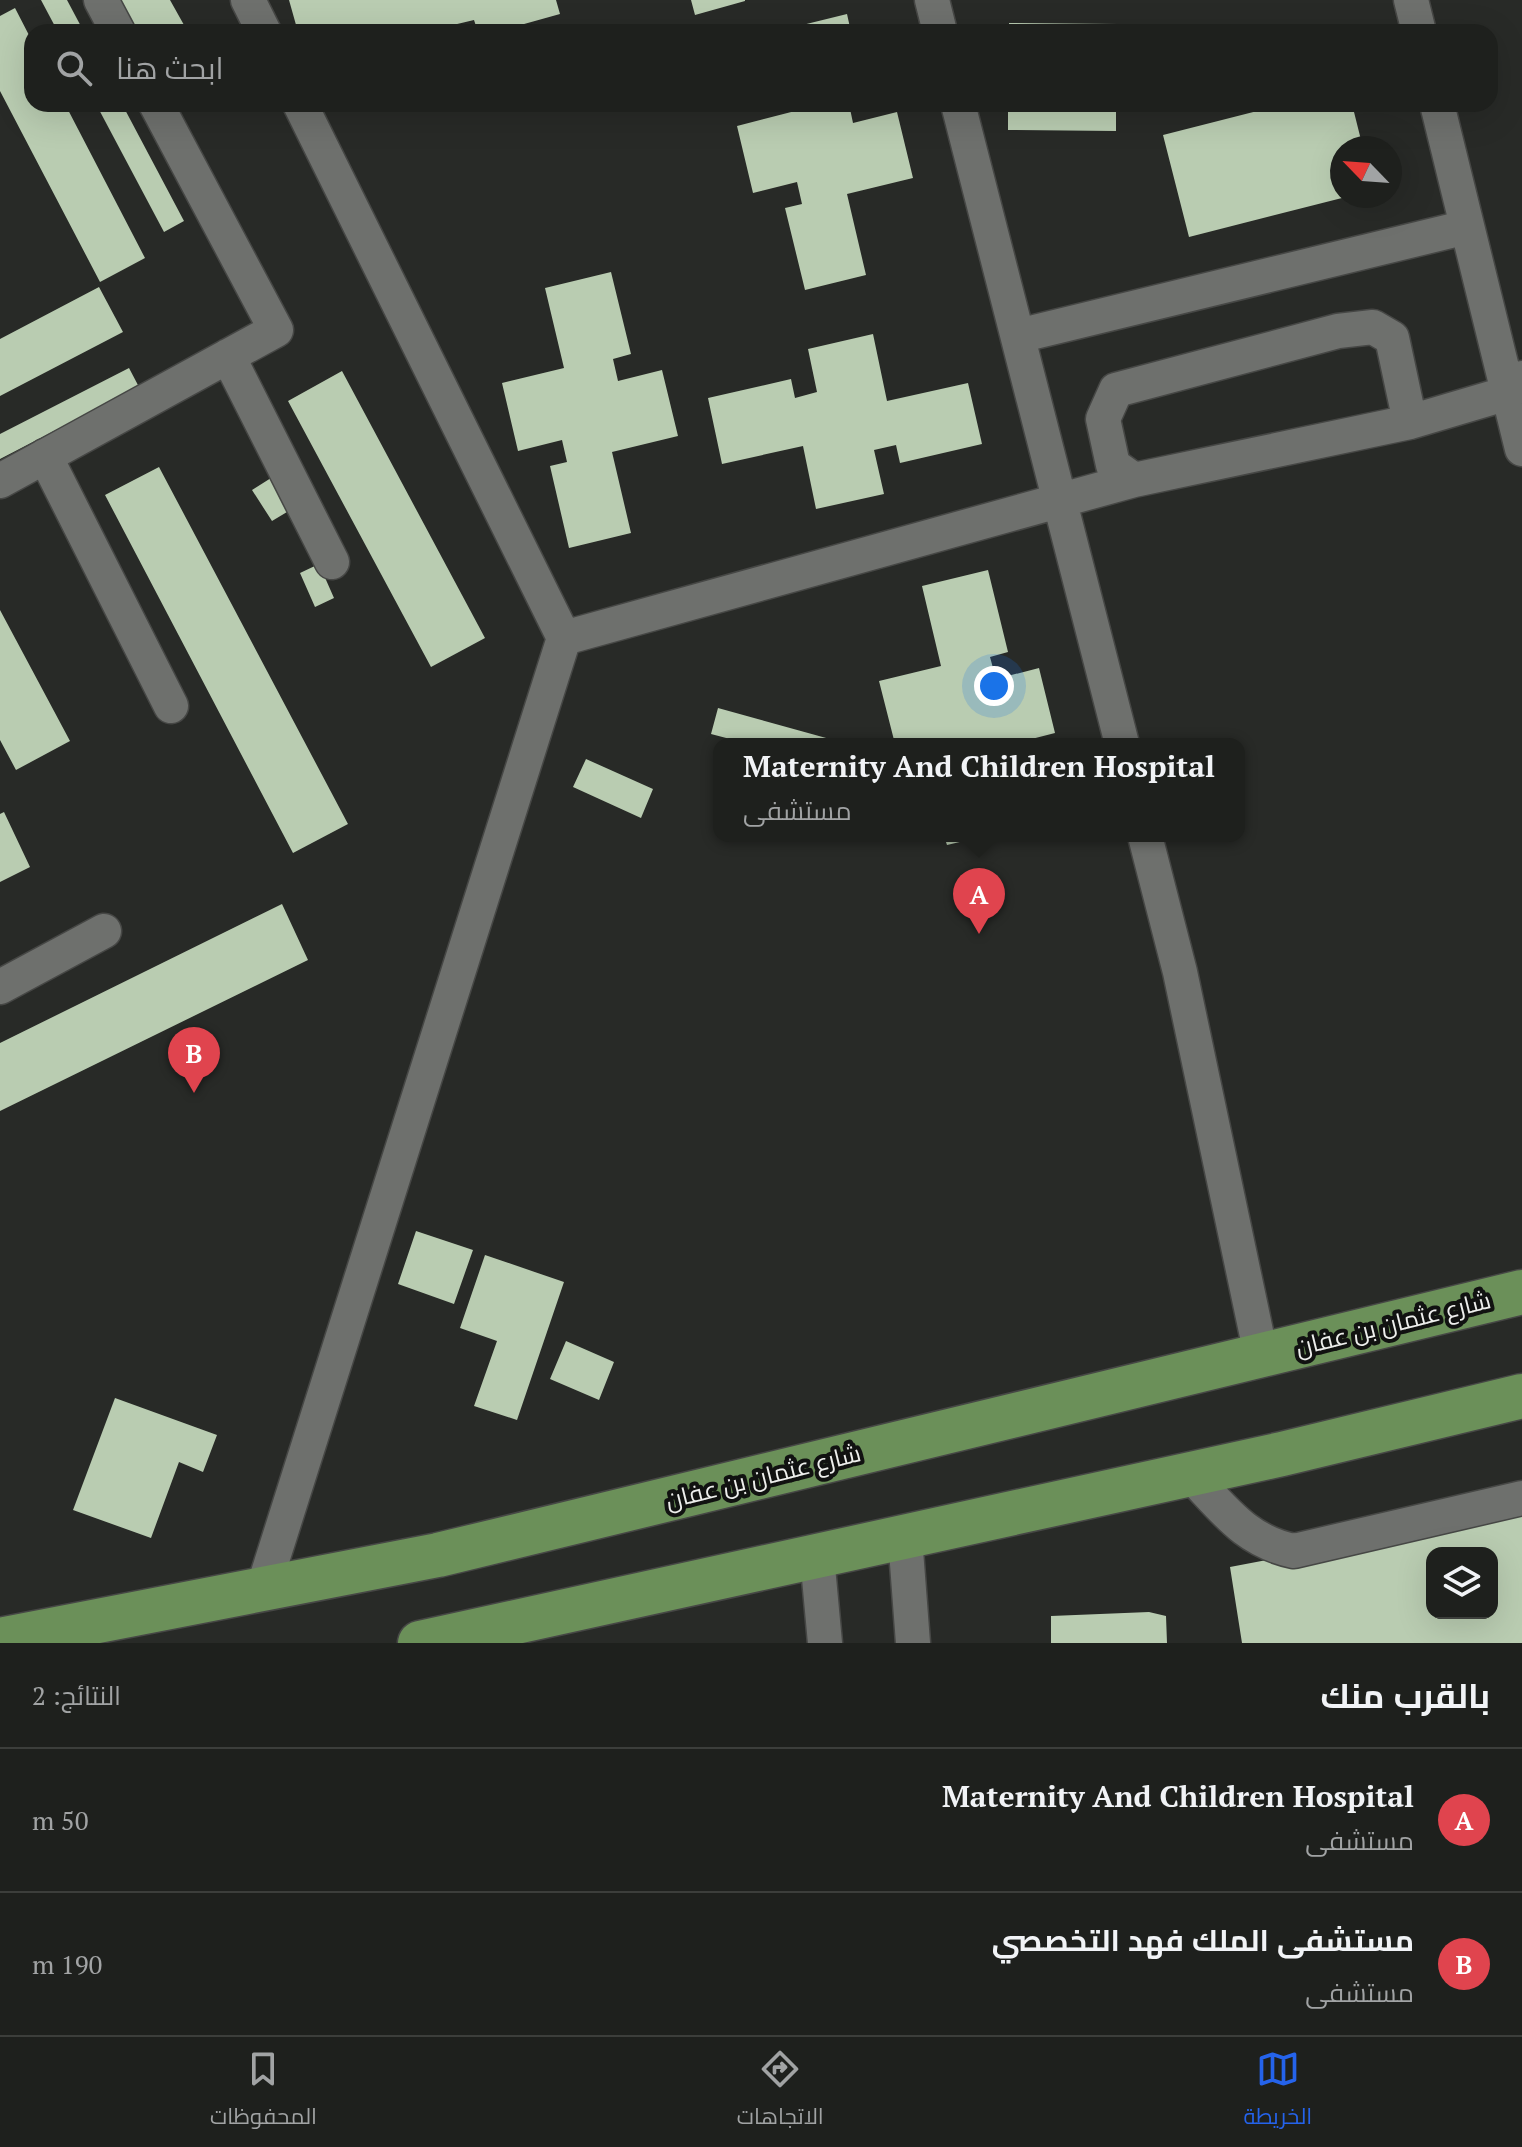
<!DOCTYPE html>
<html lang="ar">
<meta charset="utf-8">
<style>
body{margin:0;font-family:"PT Serif",Cairo,serif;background:#262826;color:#f1f3f6;direction:rtl}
.controls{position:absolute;right:24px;bottom:24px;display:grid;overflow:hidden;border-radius:16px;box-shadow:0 8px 32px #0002}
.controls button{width:72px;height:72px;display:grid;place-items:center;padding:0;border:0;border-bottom:2px solid #3c3e3b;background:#1e201d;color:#f1f3f6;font:40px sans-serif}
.compass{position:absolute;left:1330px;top:136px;width:72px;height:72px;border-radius:50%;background:#1e201d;box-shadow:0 8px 32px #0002;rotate:295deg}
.you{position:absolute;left:994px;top:686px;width:28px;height:28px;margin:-20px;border:6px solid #fff;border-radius:50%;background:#1a73e8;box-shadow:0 0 0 12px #1a73e833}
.badge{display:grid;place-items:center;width:52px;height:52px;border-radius:50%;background:#2563eb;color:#fff;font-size:26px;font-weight:700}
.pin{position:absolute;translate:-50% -66px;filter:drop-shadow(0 2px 4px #0008)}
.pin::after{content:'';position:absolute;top:42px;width:28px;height:24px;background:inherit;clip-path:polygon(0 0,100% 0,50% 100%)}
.popup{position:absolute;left:713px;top:738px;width:532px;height:104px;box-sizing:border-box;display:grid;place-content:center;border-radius:16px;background:#1e201d;filter:drop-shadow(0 2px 6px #0005);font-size:26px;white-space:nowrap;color:#a1a3a4}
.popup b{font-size:30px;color:#f1f3f6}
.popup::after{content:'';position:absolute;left:50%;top:100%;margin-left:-16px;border:16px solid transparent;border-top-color:#1e201d}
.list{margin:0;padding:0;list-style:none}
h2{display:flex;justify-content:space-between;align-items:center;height:104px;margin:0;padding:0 32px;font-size:34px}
h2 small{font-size:26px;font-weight:400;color:#a1a3a4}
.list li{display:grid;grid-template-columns:52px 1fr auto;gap:24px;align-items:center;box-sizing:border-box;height:144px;padding:0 32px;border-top:2px solid #3c3e3b}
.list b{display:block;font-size:30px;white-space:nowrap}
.list p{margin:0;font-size:26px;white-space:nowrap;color:#a1a3a4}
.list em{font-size:26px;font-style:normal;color:#a1a3a4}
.icon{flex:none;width:44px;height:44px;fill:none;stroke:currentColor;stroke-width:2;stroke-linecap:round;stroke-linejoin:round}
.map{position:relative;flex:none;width:1522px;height:1643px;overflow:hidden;direction:ltr}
.search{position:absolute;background:#1e201d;box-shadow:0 8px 32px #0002;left:24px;right:24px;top:24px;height:88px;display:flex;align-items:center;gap:20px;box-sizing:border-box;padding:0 28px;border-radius:24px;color:#a1a3a4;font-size:30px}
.sheet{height:392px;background:#1e201d}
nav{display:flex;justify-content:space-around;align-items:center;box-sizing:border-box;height:112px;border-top:2px solid #3c3e3b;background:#1e201d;font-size:22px;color:#a1a3a4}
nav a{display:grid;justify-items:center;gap:4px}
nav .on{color:#2563eb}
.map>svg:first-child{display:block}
.building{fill:#b9ccb1;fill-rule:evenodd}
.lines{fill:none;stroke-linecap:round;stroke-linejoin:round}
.minor-casing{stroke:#464745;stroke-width:37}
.major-casing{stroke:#464745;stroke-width:47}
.minor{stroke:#6e706d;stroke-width:34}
.major{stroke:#6b9059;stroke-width:44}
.labels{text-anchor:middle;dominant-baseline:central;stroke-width:8;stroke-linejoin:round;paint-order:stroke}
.street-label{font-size:24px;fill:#eeefed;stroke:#111211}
</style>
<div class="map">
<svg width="1522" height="1643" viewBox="0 0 1522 1643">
<rect width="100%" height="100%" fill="#282a27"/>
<path class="building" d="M41 0H67L84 32H58Z
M111 0H170L184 25 171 32H128Z
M289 0H556L560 14 495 32H478L474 20 453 25 455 32H383L381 25 357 32H298Z
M691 0H745V1L695 15Z
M15 8 32 41V104H65L145 258 100 282 0 91V16Z
M847 14 851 32H778V31Z
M1009 23 1117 24V32H1009Z
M96 104H122L184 221 164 232Z
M798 104H849L853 123 897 112 913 178 847 194 866 275 805 290 785 208 802 204 797 182 753 193 737 126 799 110Z
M1008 104H1116V131L1008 130Z
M1285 104H1352L1363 148H1342V198L1189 237 1163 135Z
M611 272 631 354 613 359 618 381 662 370 678 436 612 452 631 533 569 548 550 466 567 462 562 440 518 451 502 383 564 368 545 288Z
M99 287 123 332 0 396V339Z
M873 334 887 401 968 383 982 444 900 463 896 445 874 450 884 494 816 509 803 446 722 464 708 398 791 379 795 398 817 392 808 349Z
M129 368 139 387 0 459V434Z
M342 371 485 638 431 667 288 401Z
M159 467 348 824 293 853 105 495Z
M271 478 292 509 272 521 252 490Z
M319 564 334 598 315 607 300 573Z
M988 570 1008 652 990 657 996 679 1039 668 1055 733 1012 744H941L939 738 895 744 879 681 941 666 922 586Z
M0 610 70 741 16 770 0 740Z
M718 708 837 741 836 744H749L711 734Z
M586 759 653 789 641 818 573 787Z
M4 812 30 867 0 882V814Z
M944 836H981V837L947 845Z
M282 904 308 960 0 1111V1043Z
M416 1231 473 1250 454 1304 398 1284Z
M485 1255 564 1282 517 1420 474 1406 497 1341 460 1328Z
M566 1341 614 1362 599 1400 550 1379Z
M115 1398 217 1435 203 1472 179 1462 151 1538 73 1510Z
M1522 1512V1643H1242L1230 1567ZM1432 1553H1492V1613H1432Z
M1149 1612 1166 1616 1167 1643H1051V1616Z"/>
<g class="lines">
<g class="minor-casing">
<path id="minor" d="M101 0 118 32
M248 0 264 32
M932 0 940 32
M1411 0 1419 32
M958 104 1122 744
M1437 104 1522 449
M1018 336 1467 227
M228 356 332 562
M1410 422 1392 338 1373 327 1338 331 1116 390 1103 419 1113 465 1134 480 1410 422 1508 393 1522 378
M45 456 171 706
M0 481 276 330 156 104
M564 638 1134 480
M1145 836 1180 972 1261 1355
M0 987 104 931
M1190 1474C1224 1509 1245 1541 1294 1551L1522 1498
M905 1537 913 1643
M817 1556 825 1643
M263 1589 564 638 300 104"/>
</g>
<g class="major-casing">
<path id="major" d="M0 1640 438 1555 1522 1292
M420 1643 1282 1454 1522 1396"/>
</g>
<use href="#minor" class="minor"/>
<use href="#major" class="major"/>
</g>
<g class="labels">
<g class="street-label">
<text transform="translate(1393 1323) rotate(-14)">شارع عثمان بن عفان</text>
<text transform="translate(763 1476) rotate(-14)">شارع عثمان بن عفان</text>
</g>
</g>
</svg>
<div class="controls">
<button><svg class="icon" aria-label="layers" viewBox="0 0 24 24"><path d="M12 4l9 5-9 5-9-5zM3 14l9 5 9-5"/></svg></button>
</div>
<svg class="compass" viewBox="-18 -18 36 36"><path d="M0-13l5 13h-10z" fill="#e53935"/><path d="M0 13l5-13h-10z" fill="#a1a3a4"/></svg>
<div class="you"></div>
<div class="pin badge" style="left:979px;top:934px;background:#e0444e">A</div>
<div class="popup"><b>Maternity And Children Hospital</b>مستشفى</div>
<div class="pin badge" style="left:194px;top:1093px;background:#e0444e">B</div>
<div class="search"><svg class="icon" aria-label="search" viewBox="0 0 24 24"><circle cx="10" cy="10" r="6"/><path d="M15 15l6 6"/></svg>ابحث هنا</div>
</div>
<section class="sheet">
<h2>بالقرب منك<small>النتائج: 2</small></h2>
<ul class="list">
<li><span class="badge" style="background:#e0444e">A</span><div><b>Maternity And Children Hospital</b><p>مستشفى</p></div><em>50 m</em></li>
<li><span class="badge" style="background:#e0444e">B</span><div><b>مستشفى الملك فهد التخصصي</b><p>مستشفى</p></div><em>190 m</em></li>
</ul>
</section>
<nav>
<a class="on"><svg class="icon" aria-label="map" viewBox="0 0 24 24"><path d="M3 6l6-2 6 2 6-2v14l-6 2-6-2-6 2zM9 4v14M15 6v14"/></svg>الخريطة</a>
<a><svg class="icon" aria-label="directions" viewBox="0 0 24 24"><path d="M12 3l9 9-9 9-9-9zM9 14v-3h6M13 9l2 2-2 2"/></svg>الاتجاهات</a>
<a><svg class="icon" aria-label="saved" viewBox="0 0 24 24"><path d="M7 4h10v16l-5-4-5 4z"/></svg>المحفوظات</a>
</nav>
